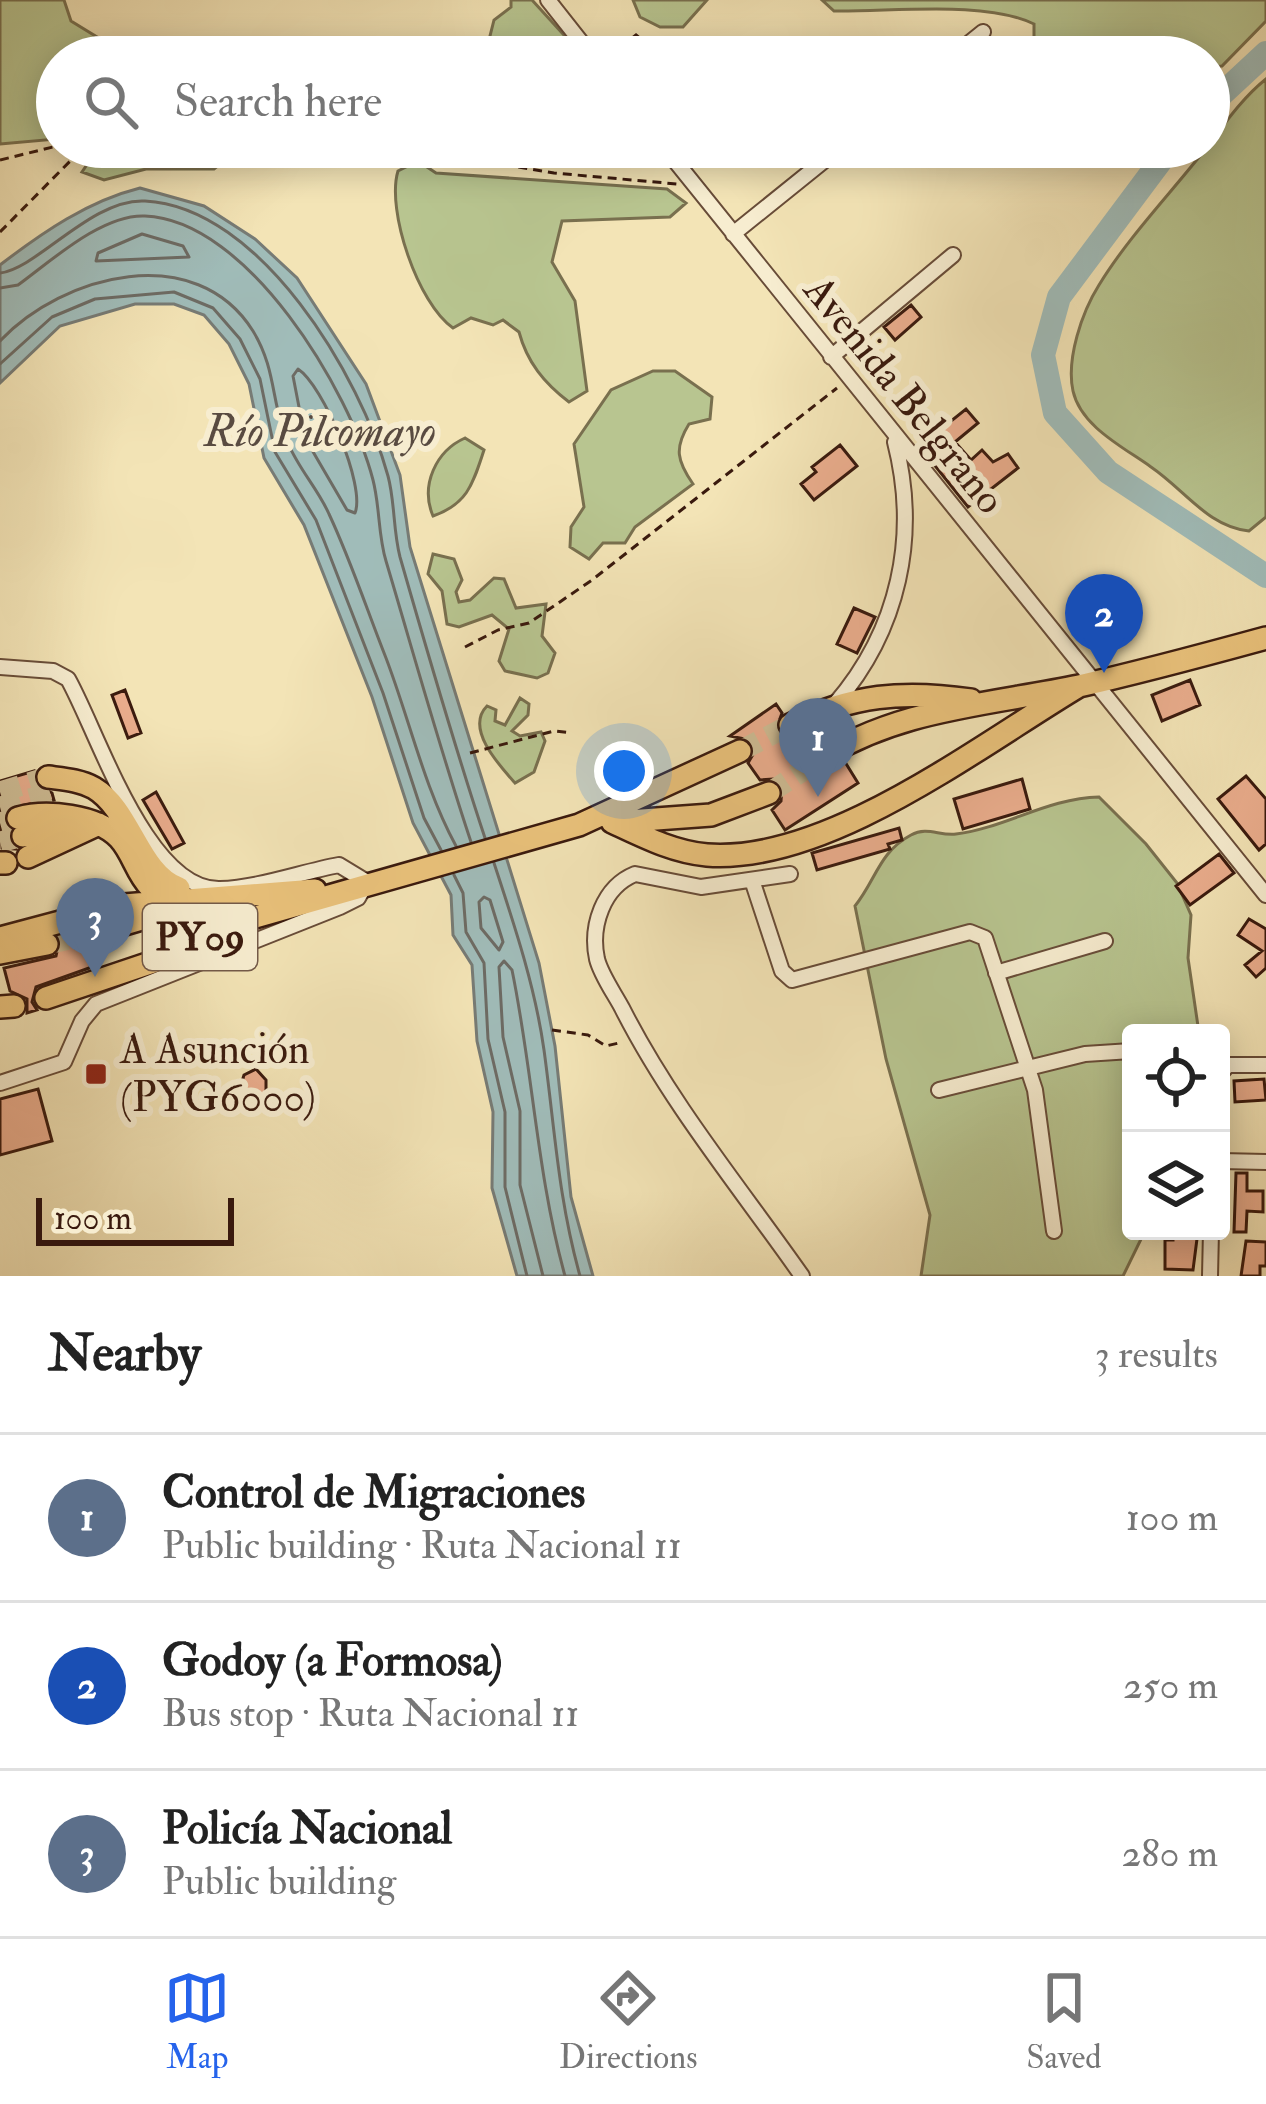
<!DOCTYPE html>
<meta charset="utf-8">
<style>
body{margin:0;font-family:"IM FELL Double Pica",serif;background:#f2f2f2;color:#222}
.controls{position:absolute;right:36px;bottom:36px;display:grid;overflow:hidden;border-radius:12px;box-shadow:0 6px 30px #0003}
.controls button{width:108px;height:108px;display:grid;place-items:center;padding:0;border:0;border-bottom:3px solid #e0e0e0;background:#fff;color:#222;font:60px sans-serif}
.scale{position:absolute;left:36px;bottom:30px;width:198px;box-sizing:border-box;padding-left:12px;border:6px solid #3a1a0e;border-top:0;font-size:33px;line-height:42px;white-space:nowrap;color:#3a1a0e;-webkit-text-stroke:9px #f7edd0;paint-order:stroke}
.you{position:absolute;left:624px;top:771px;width:42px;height:42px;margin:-30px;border:9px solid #fff;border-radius:50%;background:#1a73e8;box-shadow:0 0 0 18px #1a73e833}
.badge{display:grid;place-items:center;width:78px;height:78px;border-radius:50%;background:#2563eb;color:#fff;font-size:39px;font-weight:700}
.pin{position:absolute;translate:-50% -99px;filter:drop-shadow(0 3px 6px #0008)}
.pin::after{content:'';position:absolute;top:63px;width:42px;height:36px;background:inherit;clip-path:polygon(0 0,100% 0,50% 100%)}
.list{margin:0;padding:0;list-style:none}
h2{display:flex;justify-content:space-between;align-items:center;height:156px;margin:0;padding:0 48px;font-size:51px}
h2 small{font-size:39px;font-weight:400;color:#767676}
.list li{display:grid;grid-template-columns:78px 1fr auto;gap:36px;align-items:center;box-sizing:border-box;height:168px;padding:0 48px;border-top:3px solid #e0e0e0}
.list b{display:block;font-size:45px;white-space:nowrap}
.list p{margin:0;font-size:39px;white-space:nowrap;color:#767676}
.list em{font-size:39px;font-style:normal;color:#767676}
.icon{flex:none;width:66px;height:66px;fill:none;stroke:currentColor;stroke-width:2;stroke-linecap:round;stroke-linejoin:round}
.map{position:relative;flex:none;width:1266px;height:1276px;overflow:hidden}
.search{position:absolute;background:#fff;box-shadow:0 6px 30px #0003;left:36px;right:36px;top:36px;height:132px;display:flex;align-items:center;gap:30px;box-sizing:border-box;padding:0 42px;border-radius:66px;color:#767676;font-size:45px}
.sheet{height:660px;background:#fff}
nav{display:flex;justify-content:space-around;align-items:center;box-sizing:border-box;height:168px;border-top:3px solid #e0e0e0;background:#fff;font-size:33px;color:#767676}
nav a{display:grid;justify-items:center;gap:6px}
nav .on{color:#2563eb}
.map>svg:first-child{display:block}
.green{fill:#b8c590;stroke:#79704f;stroke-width:3}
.water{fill:#a0bcb9;stroke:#777b75;stroke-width:3}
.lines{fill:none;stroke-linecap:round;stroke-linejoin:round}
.shore{stroke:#6d6b64;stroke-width:3}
.river{stroke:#a0bcb9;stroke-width:24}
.building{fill:#eaad8d;stroke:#3a1a0e;stroke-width:3}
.highway-tunnel{stroke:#cebc94;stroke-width:21;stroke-dasharray:21 10;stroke-linecap:butt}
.minor-casing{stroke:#684c38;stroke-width:18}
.highway-casing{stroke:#3a1a0e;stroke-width:26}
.path{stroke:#3a1a0e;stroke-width:3;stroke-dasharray:9 6;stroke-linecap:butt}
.minor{stroke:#f7edd0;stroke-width:14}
.highway{stroke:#eac27b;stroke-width:21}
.poi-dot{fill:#8f2418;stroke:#f7edd0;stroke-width:4.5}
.labels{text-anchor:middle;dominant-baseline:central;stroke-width:12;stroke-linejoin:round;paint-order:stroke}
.shield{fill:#f7edd0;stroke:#735948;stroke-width:3}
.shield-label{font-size:39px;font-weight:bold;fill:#3a1a0e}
.street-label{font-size:42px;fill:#3a1a0e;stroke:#f7edd0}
.poi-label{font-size:42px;fill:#3a1a0e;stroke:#f7edd0;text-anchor:start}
.water-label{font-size:45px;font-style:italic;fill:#594b41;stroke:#f7edd0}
</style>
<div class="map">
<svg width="1266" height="1276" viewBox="0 0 1266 1276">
<rect width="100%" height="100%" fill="#f3e4b6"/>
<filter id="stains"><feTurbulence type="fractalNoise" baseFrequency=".00167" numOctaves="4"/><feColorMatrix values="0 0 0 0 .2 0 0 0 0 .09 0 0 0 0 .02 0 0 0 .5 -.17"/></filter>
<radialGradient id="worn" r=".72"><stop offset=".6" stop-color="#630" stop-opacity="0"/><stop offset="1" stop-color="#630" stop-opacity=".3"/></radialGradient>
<path class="green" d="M0 0H64L71 21 110 45 112 57H57V139L0 144Z
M511 0H532L584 57H521L517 48 489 40 494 20 511 7Z
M633 0H707L683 27H660L640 17Z
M822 0H1266V21L1222 66 1209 67V57H1034V24C985 0 892 12 834 11Z
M1266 79V517L1249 531C1208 527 1185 490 1151 467 1125 448 1081 427 1073 391 1066 359 1082 312 1099 285 1129 236 1172 192 1207 147 1223 126 1242 98 1266 79Z
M99 147H241L214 169H146L104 180 82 172Z
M418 161 436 173 667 189 686 203 670 217 562 221 552 262 575 301 587 391 569 402C544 383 527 362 519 332L503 320 493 325 471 318 453 328C418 304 386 210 398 171Z
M653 371H675L712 397 710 419 689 424C674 448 677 461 693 484L635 527 625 543H603L589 559 570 547 571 527 584 507 574 444 611 390Z
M465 438 484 450C473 483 468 504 433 516 420 485 436 451 465 438Z
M433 554 454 559 462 580 456 592 459 602 470 600 494 578 504 579 516 608 546 604 542 636 555 653 548 673 537 678 505 671 499 661 509 629 492 615 459 627 447 624 442 591 428 574Z
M520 698 529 704 528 715 512 731 520 736 541 732 545 741 534 772 515 783C498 764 465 728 487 706L496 710 495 721 505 725Z
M1099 797 1146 844 1177 883 1191 915 1188 958 1199 1033H1131V1231H1145L1123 1276H921L930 1215 886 1059 855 906C876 880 879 852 911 835 927 826 939 836 956 834 1005 828 1048 798 1099 797Z"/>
<path class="water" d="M140 188 204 206 255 239 297 278 366 384 400 475 410 547 539 963 555 1046 571 1197 593 1276H517L492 1188 493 1112 477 1041 472 965 453 935 451 895 413 823 372 697 304 525 264 458 249 384 229 344 204 315 174 304H135L60 326 0 383V265C43 232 88 201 140 188Z"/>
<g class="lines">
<path class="shore" d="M142 234 183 246 189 257 96 261 98 253Z
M0 273C37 269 92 198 145 201 261 207 361 377 388 476 395 502 393 530 400 557 427 651 454 745 485 838
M0 288 18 285C51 261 102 214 145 216 248 220 350 391 373 480 380 507 378 535 386 561 414 655 440 749 471 842
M0 341C63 274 196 240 253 331 277 370 271 405 288 443 298 468 318 489 329 514 351 561 367 610 386 658 410 721 424 787 456 846
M0 364 52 317 95 299 174 292 213 308 240 339 260 379 275 452 316 520 383 693 424 818 441 850
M298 369C323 385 366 486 355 513L347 510 305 438 293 376Z
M494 863C514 924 535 986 544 1050 555 1130 558 1197 580 1276
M454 875 463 893 466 932 484 963 488 1039 505 1112V1187L527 1276
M484 897 490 900 503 942 499 950 481 928 479 902Z
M543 1276 520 1185V1111L503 1037 499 967 504 961 512 970C533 1072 537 1175 565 1276"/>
<path class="river" d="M1209 106 1266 53
M1171 147 1059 297 1043 355 1055 413 1108 472 1266 576"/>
</g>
<path class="building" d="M636 35 650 47 653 44 667 57H631L622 46Z
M911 305 921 317 895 340 884 327Z
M917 403 940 430 966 409 978 423 955 442 971 460 982 450 993 462 1008 454 1018 468 968 507 924 452 935 443 907 412Z
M840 445 857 466 814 500 801 484 816 472 812 467Z
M854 608 875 617 857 653 837 644Z
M1190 680 1200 705 1162 721 1152 695Z
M125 690 141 733 128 738 112 695Z
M776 704 782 713 776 730 787 740 799 737 808 750 801 761 808 774 823 775 845 762 858 783 785 830 772 810 781 801 782 787 773 779 760 780 748 763 755 751 750 740 730 736Z
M34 771 35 784 52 793 54 800 7 808 4 822 16 849 2 848 0 781Z
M1246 776 1266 799V844L1259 850 1218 799Z
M1022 779 1030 809 963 829 954 799Z
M156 792 184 843 172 849 143 800Z
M899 828 902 840 888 844 890 849 817 870 812 853Z
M1219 854 1234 873 1190 905 1176 886Z
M1249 919 1266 929V968L1256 977 1245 965 1262 951 1238 935Z
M69 935 75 948 88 950 92 967 36 987 32 1002 37 1010 27 1013V999L10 991 4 968 56 956 60 938Z
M256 1069 266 1080V1093L253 1098 240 1088 244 1075Z
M1264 1079 1266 1100 1235 1102 1234 1081Z
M38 1089 52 1141 0 1155V1099Z
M1236 1173H1247V1191H1263V1212L1247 1211 1246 1232H1234Z
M1173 1231H1198L1193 1270 1165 1269V1240H1173Z
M1246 1241 1266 1242V1266H1260V1276H1241Z"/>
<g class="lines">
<path class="highway-tunnel" d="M740 751 790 725
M0 792 48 777
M769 793 816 762
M0 807 52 793
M0 823 18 818
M0 842 23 836
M47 944 84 936"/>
<g class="minor-casing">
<path id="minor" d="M548 0 593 57
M952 57 983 32
M664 147 1266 895
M733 234 841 147
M831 357 953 255
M0 667 53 671 68 679C98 732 147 891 220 889 258 888 301 872 339 865L367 882 358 898 340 907 96 1004 82 1021 64 1062 0 1083
M835 704C899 630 919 536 895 442
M790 874 701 887 635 874C603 887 590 926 597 959 601 975 614 993 622 1008 670 1103 741 1189 802 1276
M752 880 782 971 792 980 970 932 985 938 1035 1090 1054 1231
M996 973 1105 941
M1221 1073 1228 1065H1266
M939 1090 1085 1054 1131 1051
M1221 1161 1266 1162
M1210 1276 1211 1231"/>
</g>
<g class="highway-casing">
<path id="highway" d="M790 725C853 695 902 690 971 700
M816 762C894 709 988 705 1079 686 1141 672 1204 655 1266 638
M48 777C63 779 80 780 94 788 131 810 139 874 179 888
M18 818C46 810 97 815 119 838 133 853 136 873 150 887L178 894
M612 822C642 836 673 852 707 855 827 864 977 747 1079 686
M615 822 711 815 769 793
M23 836 80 827
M28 857 99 824
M0 863H6
M84 936 179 908
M0 938 124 905 315 890
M0 953 47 944
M46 998 156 961 213 929 579 825 740 751
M0 1007 14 1006"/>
</g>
<path class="path" d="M400 147 554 173 677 184
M0 160 57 146
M0 232 84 147
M465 647 498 630 529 623 592 580 837 388
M470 753 554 731 572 733
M552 1030 588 1035 606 1046 623 1042"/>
<use href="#minor" class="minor"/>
<use href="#highway" class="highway"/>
</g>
<rect class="poi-dot" x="84" y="1062" width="24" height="24" rx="6"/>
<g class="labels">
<rect class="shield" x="143" y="904" width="114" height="66" rx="9"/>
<g class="shield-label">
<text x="200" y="937">PY09</text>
</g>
<g class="street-label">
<text transform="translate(904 395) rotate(51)">Avenida Belgrano</text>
</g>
<g class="poi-label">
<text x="120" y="1050">A Asunción<tspan x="120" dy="48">(PYG6000)</tspan></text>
</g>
<g class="water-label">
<text x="320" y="432">Río Pilcomayo</text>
</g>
</g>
<rect width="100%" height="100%" filter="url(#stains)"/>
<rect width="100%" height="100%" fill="url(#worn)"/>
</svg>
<div class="controls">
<button><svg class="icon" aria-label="locate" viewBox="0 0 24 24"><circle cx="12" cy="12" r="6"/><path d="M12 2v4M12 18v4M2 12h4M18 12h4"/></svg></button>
<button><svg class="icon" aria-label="layers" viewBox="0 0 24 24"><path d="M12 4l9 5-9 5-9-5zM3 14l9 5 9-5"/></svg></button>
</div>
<div class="scale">100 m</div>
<div class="you"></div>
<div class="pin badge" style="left:818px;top:797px;background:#5c6f8a">1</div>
<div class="pin badge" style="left:1104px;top:673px;background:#1a4fb4">2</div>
<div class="pin badge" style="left:95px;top:977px;background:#5c6f8a">3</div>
<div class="search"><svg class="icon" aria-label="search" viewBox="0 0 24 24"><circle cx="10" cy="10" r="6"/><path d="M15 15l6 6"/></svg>Search here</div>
</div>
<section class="sheet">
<h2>Nearby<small>3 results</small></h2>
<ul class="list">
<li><span class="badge" style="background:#5c6f8a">1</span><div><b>Control de Migraciones</b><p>Public building · Ruta Nacional 11</p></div><em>100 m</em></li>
<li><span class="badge" style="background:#1a4fb4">2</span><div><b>Godoy (a Formosa)</b><p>Bus stop · Ruta Nacional 11</p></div><em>250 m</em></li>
<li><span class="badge" style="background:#5c6f8a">3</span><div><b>Policía Nacional</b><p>Public building</p></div><em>280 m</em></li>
</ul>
</section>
<nav>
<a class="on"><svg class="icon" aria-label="map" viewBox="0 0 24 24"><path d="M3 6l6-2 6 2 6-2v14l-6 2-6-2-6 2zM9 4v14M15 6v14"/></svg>Map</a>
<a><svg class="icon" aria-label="directions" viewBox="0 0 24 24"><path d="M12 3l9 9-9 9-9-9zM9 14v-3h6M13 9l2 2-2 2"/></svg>Directions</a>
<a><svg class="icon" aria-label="saved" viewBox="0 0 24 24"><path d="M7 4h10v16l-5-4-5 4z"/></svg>Saved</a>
</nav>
